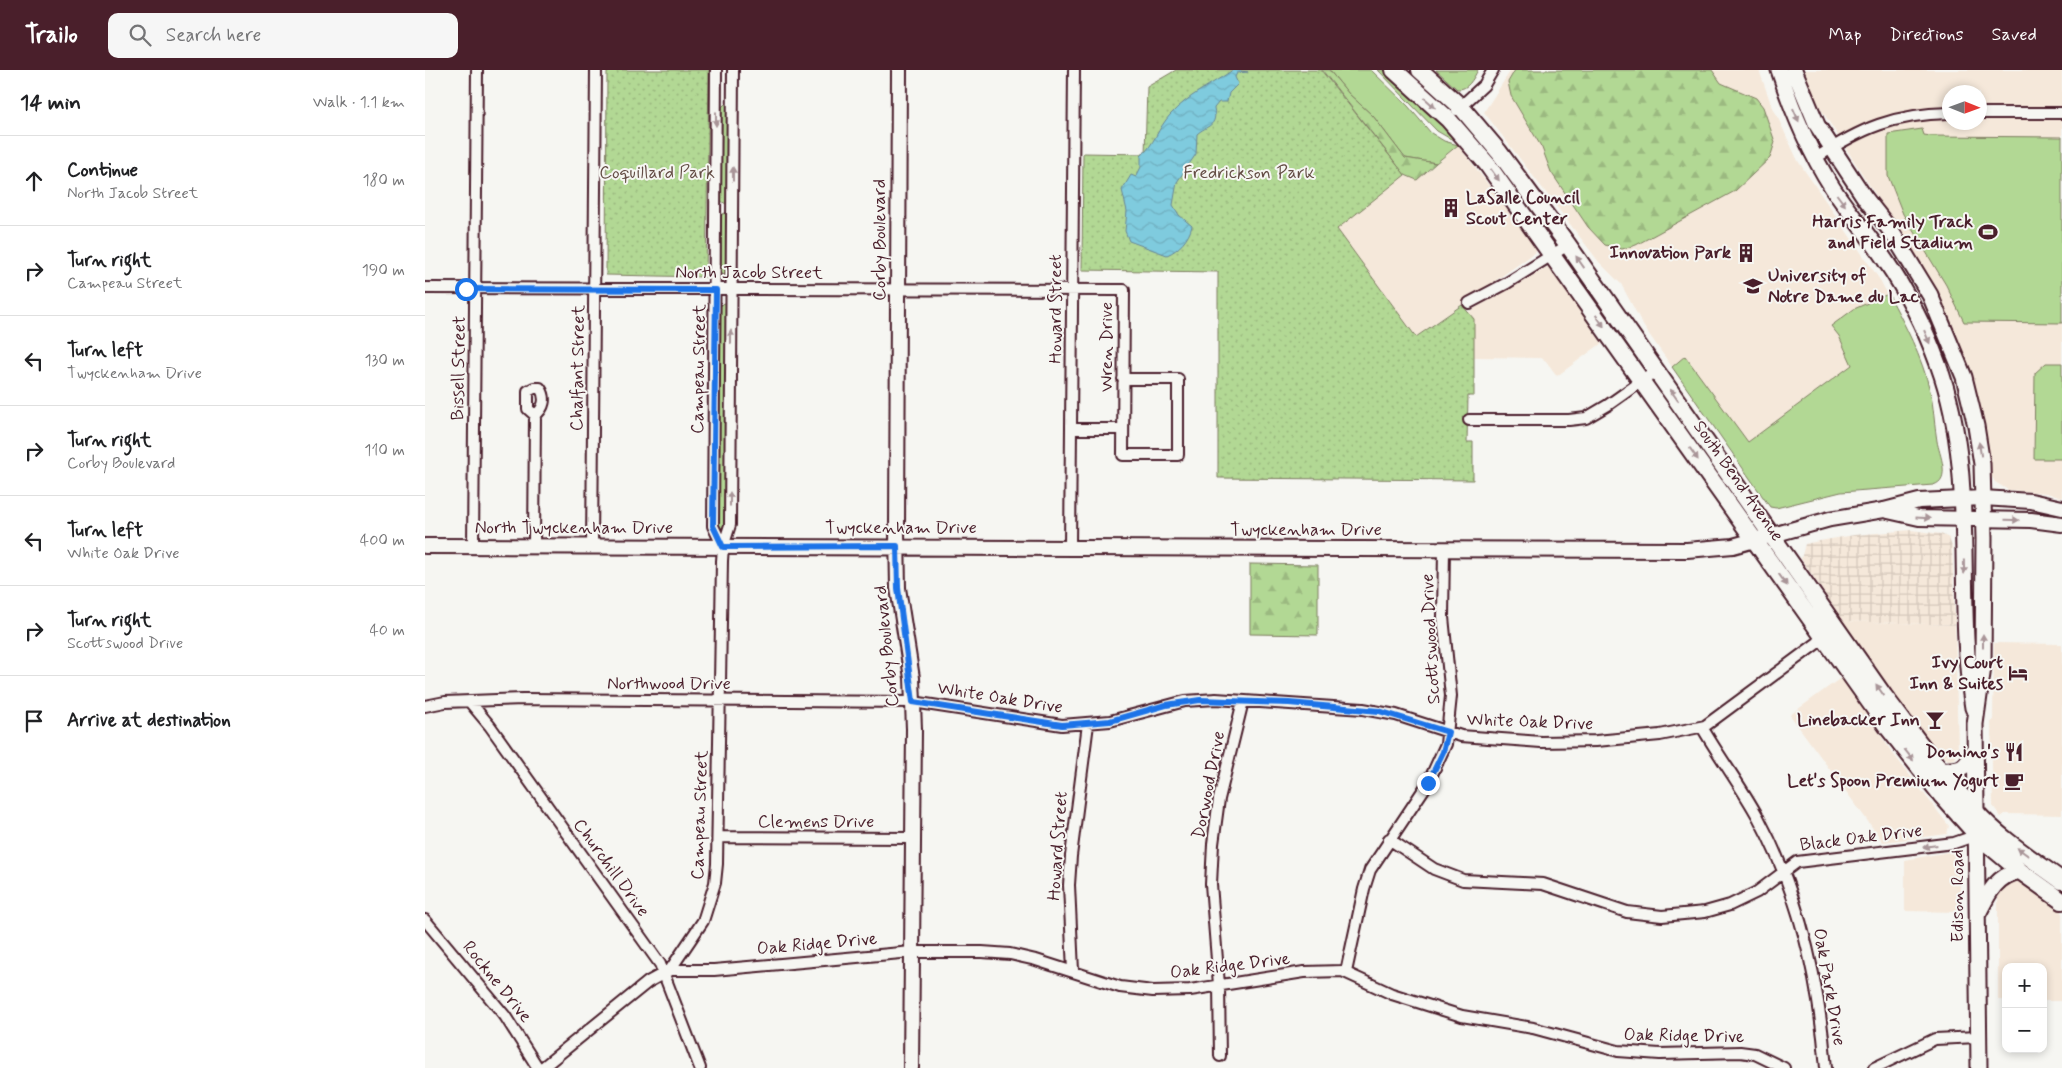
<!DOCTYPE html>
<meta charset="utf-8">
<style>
body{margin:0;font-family:Mynerve,sans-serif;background:#f6f6f6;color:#202124}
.controls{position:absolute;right:15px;bottom:15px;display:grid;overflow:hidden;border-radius:10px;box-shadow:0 2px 8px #0003}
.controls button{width:45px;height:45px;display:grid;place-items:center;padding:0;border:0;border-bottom:1px solid #e0e0e0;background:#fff;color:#202124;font:25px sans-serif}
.compass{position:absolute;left:1517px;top:15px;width:45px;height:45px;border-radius:50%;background:#fff;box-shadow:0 2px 8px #0003;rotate:91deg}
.stop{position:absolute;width:15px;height:15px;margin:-11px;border:4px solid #1a73e8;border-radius:50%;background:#fff}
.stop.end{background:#1a73e8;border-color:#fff;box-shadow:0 1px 5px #0008}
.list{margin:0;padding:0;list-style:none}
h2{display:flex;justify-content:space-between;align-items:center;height:65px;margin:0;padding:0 20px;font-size:21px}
h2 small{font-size:16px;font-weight:400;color:#757577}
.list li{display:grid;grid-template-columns:32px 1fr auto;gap:15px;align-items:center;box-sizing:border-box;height:90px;padding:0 20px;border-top:1px solid #e0e0e0}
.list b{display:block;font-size:19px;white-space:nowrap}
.list p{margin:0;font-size:16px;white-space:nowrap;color:#757577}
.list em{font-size:16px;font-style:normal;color:#757577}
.icon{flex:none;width:28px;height:28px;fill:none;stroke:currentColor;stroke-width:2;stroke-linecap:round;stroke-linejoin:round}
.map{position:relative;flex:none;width:1637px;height:998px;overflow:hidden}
header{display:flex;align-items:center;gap:30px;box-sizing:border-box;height:70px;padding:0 25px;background:#4a1f2b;color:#fff}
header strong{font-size:24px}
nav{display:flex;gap:28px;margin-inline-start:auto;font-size:18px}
.search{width:350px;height:45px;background:#f6f6f6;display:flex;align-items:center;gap:12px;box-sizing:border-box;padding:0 18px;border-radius:10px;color:#757577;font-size:19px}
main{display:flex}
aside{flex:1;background:#fff}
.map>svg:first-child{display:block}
.built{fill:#f5e8da;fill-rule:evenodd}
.industrial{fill:url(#industrial-grid)}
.grass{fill:#b2d894;stroke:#7e7c60}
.forest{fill:url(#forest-firs);stroke:#7e7c60}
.park{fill:url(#park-dots);stroke:#7e7c60}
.water{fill:url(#water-waves);stroke:#6a8696}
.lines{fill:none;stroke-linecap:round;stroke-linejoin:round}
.minor-casing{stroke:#4a1f2b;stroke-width:14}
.tertiary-casing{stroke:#4a1f2b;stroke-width:18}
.secondary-casing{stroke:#4a1f2b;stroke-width:19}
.primary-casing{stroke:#4a1f2b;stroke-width:20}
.minor{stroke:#f6f6f2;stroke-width:10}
.tertiary{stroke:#f6f6f2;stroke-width:14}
.secondary{stroke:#f6f6f2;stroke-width:15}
.primary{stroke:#f6f6f2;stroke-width:16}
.oneway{fill:#a99598}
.route{stroke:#1a73e8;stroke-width:6}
.labels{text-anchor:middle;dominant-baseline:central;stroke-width:4;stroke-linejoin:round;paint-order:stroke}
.park-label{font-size:18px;fill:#644d45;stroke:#f6f6f2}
.poi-label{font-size:18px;font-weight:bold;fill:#4a1f2b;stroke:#f6f6f2;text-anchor:end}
.street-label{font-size:18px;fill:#4a1f2b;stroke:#f6f6f2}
</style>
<header>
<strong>Trailo</strong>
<div class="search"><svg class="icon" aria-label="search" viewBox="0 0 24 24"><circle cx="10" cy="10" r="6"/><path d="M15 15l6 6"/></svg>Search here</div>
<nav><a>Map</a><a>Directions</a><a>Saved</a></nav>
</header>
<main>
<aside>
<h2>14 min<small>Walk · 1.1 km</small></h2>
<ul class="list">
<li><svg class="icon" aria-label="ahead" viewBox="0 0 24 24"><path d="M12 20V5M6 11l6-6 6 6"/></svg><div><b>Continue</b><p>North Jacob Street</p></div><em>180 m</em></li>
<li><svg class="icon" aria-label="right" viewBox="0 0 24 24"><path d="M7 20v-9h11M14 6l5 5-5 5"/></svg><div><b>Turn right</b><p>Campeau Street</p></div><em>190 m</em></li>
<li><svg class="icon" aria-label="left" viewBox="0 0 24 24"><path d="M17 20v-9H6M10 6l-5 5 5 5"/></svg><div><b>Turn left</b><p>Twyckenham Drive</p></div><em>130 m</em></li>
<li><svg class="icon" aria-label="right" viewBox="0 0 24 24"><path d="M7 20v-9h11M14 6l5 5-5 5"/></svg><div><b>Turn right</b><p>Corby Boulevard</p></div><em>110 m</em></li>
<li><svg class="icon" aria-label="left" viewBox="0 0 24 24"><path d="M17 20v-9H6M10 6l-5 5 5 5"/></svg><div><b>Turn left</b><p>White Oak Drive</p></div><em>400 m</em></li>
<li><svg class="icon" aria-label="right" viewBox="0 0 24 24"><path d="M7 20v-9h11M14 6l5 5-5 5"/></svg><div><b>Turn right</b><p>Scottswood Drive</p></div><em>40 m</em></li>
<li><svg class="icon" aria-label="arrive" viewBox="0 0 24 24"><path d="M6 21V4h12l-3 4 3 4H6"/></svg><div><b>Arrive at destination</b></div></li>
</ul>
</aside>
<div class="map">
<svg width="1637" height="998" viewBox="0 0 1637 998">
<defs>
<pattern id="industrial-grid" width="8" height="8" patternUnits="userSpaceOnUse" patternTransform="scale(1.25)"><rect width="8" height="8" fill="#f5e8da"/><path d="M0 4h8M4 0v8" fill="none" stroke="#d4c7bb"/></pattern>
<pattern id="forest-firs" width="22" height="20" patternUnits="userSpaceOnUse" patternTransform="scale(1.25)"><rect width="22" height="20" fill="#b2d894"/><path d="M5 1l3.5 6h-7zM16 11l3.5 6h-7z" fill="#9bb980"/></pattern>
<pattern id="park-dots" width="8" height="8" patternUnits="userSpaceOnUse" patternTransform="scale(1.25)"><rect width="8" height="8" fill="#b2d894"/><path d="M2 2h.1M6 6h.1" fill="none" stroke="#9bb980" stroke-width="1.8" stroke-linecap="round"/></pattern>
<pattern id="water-waves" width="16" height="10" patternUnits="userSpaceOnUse" patternTransform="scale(1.25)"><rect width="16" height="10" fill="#7fcbde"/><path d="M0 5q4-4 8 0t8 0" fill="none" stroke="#6faebf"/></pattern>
</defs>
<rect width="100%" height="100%" fill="#f6f6f2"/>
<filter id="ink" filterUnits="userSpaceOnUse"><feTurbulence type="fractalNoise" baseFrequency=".02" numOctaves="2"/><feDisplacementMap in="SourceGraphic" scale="10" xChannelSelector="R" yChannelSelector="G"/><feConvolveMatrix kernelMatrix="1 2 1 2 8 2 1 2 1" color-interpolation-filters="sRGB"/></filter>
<g filter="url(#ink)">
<path class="built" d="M1086 0H1334L1345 31 1373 91 1455 210 1485 266 1505 320 1512 371 1519 400 1515 411 1508 415 1416 422 1351 438 1345 437 1219 257 1196 214 1174 192 1059 42Z
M1378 0H1637V428L1622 423 1583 420 1570 412 1566 405 1543 301 1519 240 1499 201 1394 36ZM1524 22H1554V52H1524Z
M1033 75 1105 169 1111 178V182L991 267 912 159 980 105 992 110Z
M1123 197 1126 198 1177 273 1132 306 1121 291 1116 288 1049 287V250L1043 242Z
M1418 551 1530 555 1533 680 1530 689 1523 690 1516 685 1458 612Z
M1569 573 1637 574V745L1580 744 1576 747 1568 736 1566 651H1568Z
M1417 607 1466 681 1524 756 1522 764 1458 772 1365 645Z
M1535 780V842L1480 841V790Z
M1591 812 1598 813 1637 841V931H1618V897H1581V930H1573V827L1575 820 1583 813Z"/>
<path class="industrial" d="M1486 460 1516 464 1524 468 1527 477 1530 555 1418 551 1376 489 1380 474 1389 472 1429 465Z"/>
<path class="grass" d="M904 0H946L983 36 1006 63 1019 71 1033 75 1011 93 980 88 948 46 924 24Z
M953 0H961L1016 51 1032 70 1024 68 1012 61Z
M1011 0H1053C1048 9 1043 20 1032 19Z
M300 34 304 35 303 133 301 134 296 131 297 37Z
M1497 59 1499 65 1506 66 1637 67V253L1539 252 1521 215 1478 144 1463 106V64Z
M300 143H302L303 204 301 206 296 203V145Z
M1461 225H1464C1480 255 1497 287 1505 321 1509 337 1509 354 1512 371 1514 384 1527 410 1508 415L1416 422 1351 438 1345 437 1247 297 1260 286 1323 372 1427 295 1414 266 1406 256 1429 239Z
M299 233 302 234V449L300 457 296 458 294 456 296 236Z
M1621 293H1637V389H1609L1610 303Z"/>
<path class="forest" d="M897 0H904L924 24 948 46 980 88 1011 93 992 110 980 105Z
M1090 0H1287L1296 13 1331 28 1338 37 1350 72 1345 88 1310 121 1211 175 1197 179 1180 175 1163 157 1126 102 1117 78 1086 26 1083 12Z
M825 494 893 495V565L825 564Z"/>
<path class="park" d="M182 0H284L281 207 181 205Z
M751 0H896L980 105 912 159 991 267 1037 235 1049 249V326H1043L1042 372H1048V410L793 408V202L657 200 658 83 720 84 722 17Z"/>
<path class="water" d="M808 0 823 2 812 3 810 7 813 14 804 23 802 32H794L789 38C793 57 782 55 772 64L771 84 752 112 748 135 754 145 767 156C764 169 754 180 742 185L704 171 700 161 702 141 697 120 706 105 711 107 716 97V86C729 75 733 58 745 45 762 26 787 14 808 0Z"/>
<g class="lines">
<g class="minor-casing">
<path id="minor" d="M291 0 288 456 298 477
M1032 40 1059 15 1068 0
M1554 43H1637
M1391 88C1436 58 1470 44 1524 43
M0 218 699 220 698 385H753V309H698
M1044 233 1082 213 1143 175
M1044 350H1144L1161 348 1183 335 1231 301
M646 359H698
M48 476 52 0
M109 476 110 345C119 339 122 328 115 318H109L103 321V339L110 345
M167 477 171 0
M645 478 649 0
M44 631 65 656 235 894 275 998
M0 636 20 632 98 629 488 632 637 655 685 651 760 631 791 629 938 639 971 645 1036 666 1116 672 1171 671 1235 665 1280 656 1399 568
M1277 657C1295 688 1316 716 1333 747 1375 825 1394 910 1401 998
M293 767 488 768
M964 769 1009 799 1038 810 1118 814 1202 842 1237 846 1280 842 1305 835 1332 822 1372 792 1529 773 1552 765
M0 850 80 946 113 998
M245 900H289L487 882H557L585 884 611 890 695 917 728 921 765 920 879 902 917 901 967 924 1037 946 1108 958 1193 981 1235 984 1315 982 1330 984 1359 998
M648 901 644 815 646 786 663 654
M921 902 939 819 945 800 1003 713 1021 674 1026 626 1018 547 1019 479
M795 986 794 915 786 814 788 774 794 729 818 631
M117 998 223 912 245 900 278 851 290 813 292 794 297 491 298 477 305 455 308 0
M1449 998 1510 969 1553 967"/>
</g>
<g class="tertiary-casing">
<path id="tertiary" d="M474 0 472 462 473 518 487 608 489 659 486 998
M1463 441 1494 448 1606 450 1637 454
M0 476 1262 480 1308 476 1405 449 1459 440 1494 431 1558 428 1606 431 1637 438"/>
</g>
<g class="secondary-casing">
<path id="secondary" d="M1354 0C1367 40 1384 81 1407 117 1423 142 1444 165 1460 190 1482 222 1500 258 1513 294 1554 405 1529 524 1548 638
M1369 0 1392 55 1440 128 1466 161 1505 225 1539 307 1551 356 1557 394 1559 468 1558 597 1550 654 1554 998
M1516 700C1538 701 1540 698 1550 680
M1554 842C1564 822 1571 806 1595 801"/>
</g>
<g class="primary-casing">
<path id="primary" d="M969 0 1023 49 1062 94 1461 655 1517 726 1552 765 1595 801 1637 831
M995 0 1036 37 1074 82 1143 175 1459 626C1489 665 1517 706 1550 741 1575 769 1607 789 1637 811"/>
</g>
<use href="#minor" class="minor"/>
<use href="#tertiary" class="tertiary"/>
<use href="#secondary" class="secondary"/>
<use href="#primary" class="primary"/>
</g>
<defs><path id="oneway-solid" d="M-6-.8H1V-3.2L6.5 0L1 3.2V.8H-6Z" transform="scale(1.25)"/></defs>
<g class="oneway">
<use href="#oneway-solid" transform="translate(1005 33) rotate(42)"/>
<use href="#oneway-solid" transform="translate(1371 45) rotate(66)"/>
<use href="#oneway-solid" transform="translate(291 49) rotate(90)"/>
<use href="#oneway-solid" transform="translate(308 104) rotate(-90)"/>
<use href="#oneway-solid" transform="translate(1070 105) rotate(54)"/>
<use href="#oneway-solid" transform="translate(1416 130) rotate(53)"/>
<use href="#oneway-solid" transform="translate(1155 192) rotate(-125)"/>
<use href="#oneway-solid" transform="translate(1175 251) rotate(55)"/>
<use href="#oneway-solid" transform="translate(306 267) rotate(-90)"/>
<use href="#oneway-solid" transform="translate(1502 267) rotate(67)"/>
<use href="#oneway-solid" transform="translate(1249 325) rotate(-125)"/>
<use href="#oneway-solid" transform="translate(1555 379) rotate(-99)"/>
<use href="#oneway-solid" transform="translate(1269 384) rotate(55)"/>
<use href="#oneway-solid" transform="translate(305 429) rotate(-90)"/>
<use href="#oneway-solid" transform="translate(1498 448) rotate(4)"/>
<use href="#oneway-solid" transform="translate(1587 450) rotate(1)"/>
<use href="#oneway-solid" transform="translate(1539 497) rotate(89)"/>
<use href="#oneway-solid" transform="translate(1358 510) rotate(55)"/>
<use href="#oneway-solid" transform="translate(1558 571) rotate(-90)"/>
<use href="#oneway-solid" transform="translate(1455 620) rotate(-125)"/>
<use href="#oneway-solid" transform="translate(1484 685) rotate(52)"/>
<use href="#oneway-solid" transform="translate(1505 776) rotate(172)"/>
<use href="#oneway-solid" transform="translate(1598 782) rotate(-144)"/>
</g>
</g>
<g class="lines" filter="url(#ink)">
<path class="route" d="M41 219 291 220 288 456 298 477 472 476 473 518 488 632 637 655 685 651 741 635 775 630 864 633 954 641 1023 662 1018 682 1003 713"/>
</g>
<defs>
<g id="building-bare" transform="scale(1.5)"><path d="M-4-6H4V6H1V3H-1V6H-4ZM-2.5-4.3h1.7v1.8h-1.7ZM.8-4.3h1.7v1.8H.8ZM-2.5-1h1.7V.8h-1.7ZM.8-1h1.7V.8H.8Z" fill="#4a1f2b" stroke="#f6f6f2" stroke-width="2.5" paint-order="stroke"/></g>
<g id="stadium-bare" transform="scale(1.5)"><path d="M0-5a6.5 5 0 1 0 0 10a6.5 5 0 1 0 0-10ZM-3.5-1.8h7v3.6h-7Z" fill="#4a1f2b" stroke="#f6f6f2" stroke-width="2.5" paint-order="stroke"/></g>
<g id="university-bare" transform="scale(1.5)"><path d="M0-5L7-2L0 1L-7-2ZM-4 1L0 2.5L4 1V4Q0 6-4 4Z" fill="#4a1f2b" stroke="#f6f6f2" stroke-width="2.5" paint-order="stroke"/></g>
<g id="hotel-bare" transform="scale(1.5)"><path d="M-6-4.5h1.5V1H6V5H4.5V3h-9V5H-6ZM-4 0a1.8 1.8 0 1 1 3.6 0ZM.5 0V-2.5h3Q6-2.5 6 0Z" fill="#4a1f2b" stroke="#f6f6f2" stroke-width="2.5" paint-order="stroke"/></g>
<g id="bar-bare" transform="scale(1.5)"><path d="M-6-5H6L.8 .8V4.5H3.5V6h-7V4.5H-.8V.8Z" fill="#4a1f2b" stroke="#f6f6f2" stroke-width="2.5" paint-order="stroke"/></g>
<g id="restaurant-bare" transform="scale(1.5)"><path d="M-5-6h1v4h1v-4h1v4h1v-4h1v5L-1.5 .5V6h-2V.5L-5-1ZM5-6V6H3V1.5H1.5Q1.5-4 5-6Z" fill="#4a1f2b" stroke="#f6f6f2" stroke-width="2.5" paint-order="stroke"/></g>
<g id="cafe-bare" transform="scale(1.5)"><path d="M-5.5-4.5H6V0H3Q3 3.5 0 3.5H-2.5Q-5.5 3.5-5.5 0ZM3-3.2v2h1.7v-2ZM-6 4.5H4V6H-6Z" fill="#4a1f2b" stroke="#f6f6f2" stroke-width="2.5" paint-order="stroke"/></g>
</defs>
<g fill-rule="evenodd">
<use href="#building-bare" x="1026" y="138"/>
<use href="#stadium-bare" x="1563" y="162"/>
<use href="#building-bare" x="1321" y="183"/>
<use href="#university-bare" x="1328" y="216"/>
<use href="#hotel-bare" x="1593" y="603"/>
<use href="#bar-bare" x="1510" y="650"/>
<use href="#restaurant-bare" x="1589" y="682"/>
<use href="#cafe-bare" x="1589" y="711"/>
</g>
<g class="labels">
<g class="park-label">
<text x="232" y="103">Coquillard Park</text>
<text x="824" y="103">Fredrickson Park</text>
</g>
<g class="poi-label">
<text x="1041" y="128" text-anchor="start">LaSalle Council<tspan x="1041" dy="21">Scout Center</tspan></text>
<text x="1548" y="152">Harris Family Track<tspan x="1548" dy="21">and Field Stadium</tspan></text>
<text x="1306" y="183">Innovation Park</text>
<text x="1343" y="206" text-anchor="start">University of<tspan x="1343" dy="21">Notre Dame du Lac</tspan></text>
<text x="1578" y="593">Ivy Court<tspan x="1578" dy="21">Inn &amp; Suites</tspan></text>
<text x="1495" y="650">Linebacker Inn</text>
<text x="1574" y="682">Domino's</text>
<text x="1574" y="711">Let's Spoon Premium Yogurt</text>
</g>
<g class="street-label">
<text transform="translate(455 170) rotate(-90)">Corby Boulevard</text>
<text x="324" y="203">North Jacob Street</text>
<text transform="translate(631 239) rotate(-90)">Howard Street</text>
<text transform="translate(682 277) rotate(-90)">Wren Drive</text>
<text transform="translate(34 298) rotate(-89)">Bissell Street</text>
<text transform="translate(153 298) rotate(-89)">Chalfant Street</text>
<text transform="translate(274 299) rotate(-89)">Campeau Street</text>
<text transform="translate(1313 411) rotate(55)">South Bend Avenue</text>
<text x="149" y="458">North Twyckenham Drive</text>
<text x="476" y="458">Twyckenham Drive</text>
<text x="881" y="460">Twyckenham Drive</text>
<text transform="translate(1006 569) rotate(-93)">Scottswood Drive</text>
<text transform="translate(462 576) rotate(-96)">Corby Boulevard</text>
<text x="244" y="614">Northwood Drive</text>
<text transform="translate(575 628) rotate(9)">White Oak Drive</text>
<text transform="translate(1105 652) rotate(2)">White Oak Drive</text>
<text transform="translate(784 715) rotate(-79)">Dorwood Drive</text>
<text transform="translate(275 745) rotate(-88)">Campeau Street</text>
<text x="391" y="752">Clemens Drive</text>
<text transform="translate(1436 768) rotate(-7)">Black Oak Drive</text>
<text transform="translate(633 776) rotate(-86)">Howard Street</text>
<text transform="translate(186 798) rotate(54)">Churchill Drive</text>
<text transform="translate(1533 826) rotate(-90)">Edison Road</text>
<text transform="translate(392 874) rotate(-5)">Oak Ridge Drive</text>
<text transform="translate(805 896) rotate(-7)">Oak Ridge Drive</text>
<text transform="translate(72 912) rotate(51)">Rockne Drive</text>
<text transform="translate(1404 917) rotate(80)">Oak Park Drive</text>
<text transform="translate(1259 966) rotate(1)">Oak Ridge Drive</text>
</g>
</g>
</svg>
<div class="controls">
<button>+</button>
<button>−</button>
</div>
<svg class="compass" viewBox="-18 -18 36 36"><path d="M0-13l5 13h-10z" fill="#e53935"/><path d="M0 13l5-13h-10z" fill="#757577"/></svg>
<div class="stop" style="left:41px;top:219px"></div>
<div class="stop end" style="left:1003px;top:713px"></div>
</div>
</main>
